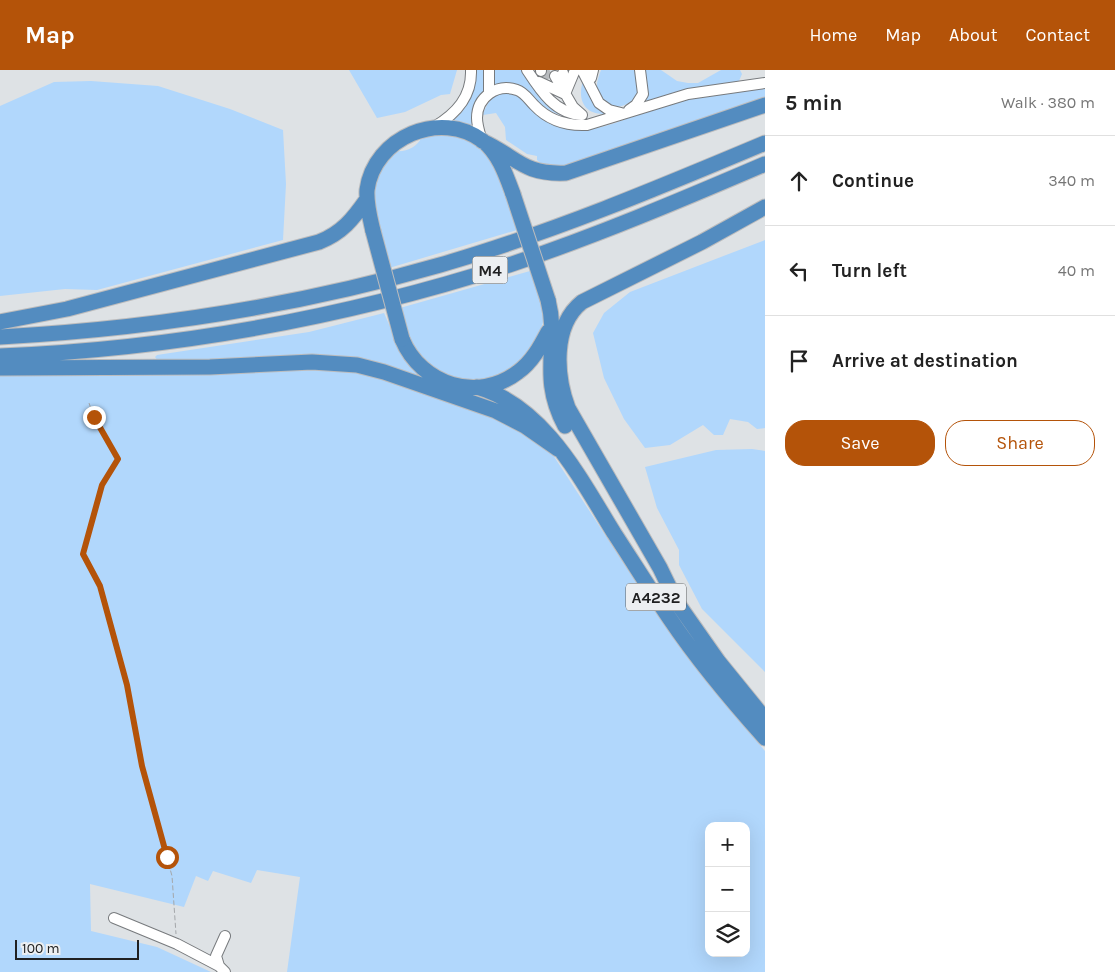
<!DOCTYPE html>
<meta charset="utf-8">
<style>
body{margin:0;font-family:Karla,sans-serif;background:#f6f6f6;color:#222}
.controls{position:absolute;right:15px;bottom:15px;display:grid;overflow:hidden;border-radius:10px;box-shadow:0 5px 20px #0002}
.controls button{width:45px;height:45px;display:grid;place-items:center;padding:0;border:0;border-bottom:1px solid #e0e0e0;background:#fff;color:#222;font:25px sans-serif}
.scale{position:absolute;left:15px;bottom:12px;width:124px;box-sizing:border-box;padding-left:5px;border:2px solid #202122;border-top:0;font-size:14px;line-height:18px;white-space:nowrap;color:#202122;-webkit-text-stroke:4px #eceff2;paint-order:stroke}
.stop{position:absolute;width:15px;height:15px;margin:-11px;border:4px solid #b45309;border-radius:50%;background:#fff}
.stop.end{background:#b45309;border-color:#fff;box-shadow:0 1px 5px #0008}
.list{margin:0;padding:0;list-style:none}
h2{display:flex;justify-content:space-between;align-items:center;height:65px;margin:0;padding:0 20px;font-size:21px}
h2 small{font-size:16px;font-weight:400;color:#767676}
.list li{display:grid;grid-template-columns:32px 1fr auto;gap:15px;align-items:center;box-sizing:border-box;height:90px;padding:0 20px;border-top:1px solid #e0e0e0}
.list b{display:block;font-size:19px;white-space:nowrap}
.list em{font-size:16px;font-style:normal;color:#767676}
.actions{display:flex;gap:10px;padding:15px 20px}
.actions a{flex:1;padding:11px 0;border:1px solid #b45309;border-radius:20px;text-align:center;font-size:18px;color:#b45309}
.actions .main{background:#b45309;color:#fff}
.icon{flex:none;width:28px;height:28px;fill:none;stroke:currentColor;stroke-width:2;stroke-linecap:round;stroke-linejoin:round}
.map{position:relative;flex:none;width:765px;height:902px;overflow:hidden}
header{display:flex;align-items:center;gap:30px;box-sizing:border-box;height:70px;padding:0 25px;background:#b45309;color:#fff}
header strong{font-size:24px}
nav{display:flex;gap:28px;margin-inline-start:auto;font-size:18px}
main{display:flex}
aside{flex:1;background:#fff}
.map>svg:first-child{display:block}
.green{fill:#b1d7fc;fill-rule:evenodd}
.lines{fill:none;stroke-linecap:round;stroke-linejoin:round}
.minor-tunnel{stroke:#b8bbbe;stroke-width:10;stroke-dasharray:10 5;stroke-linecap:butt}
.minor-casing{stroke:#777a7d;stroke-width:12}
.highway-casing{stroke:#bcbcbd;stroke-width:17}
.path{stroke:#a4a7aa;stroke-width:1;stroke-dasharray:5 2.5;stroke-linecap:butt}
.minor{stroke:#fff;stroke-width:10}
.highway{stroke:#538cc0;stroke-width:15}
.highway-bridge-casing{stroke:#bcbcbd;stroke-width:17;stroke-linecap:butt}
.highway-bridge{stroke:#538cc0;stroke-width:15}
.route{stroke:#b45309;stroke-width:6}
.labels{text-anchor:middle;dominant-baseline:central;stroke-width:5;stroke-linejoin:round;paint-order:stroke}
.shield{fill:#eceff2;stroke:#5d5f60;stroke-width:1}
.shield-label{font-size:16px;font-weight:bold;fill:#202122}
</style>
<header>
<strong>Map</strong>
<nav><a>Home</a><a>Map</a><a>About</a><a>Contact</a></nav>
</header>
<main>
<div class="map">
<svg width="765" height="902" viewBox="0 0 765 902">
<rect width="100%" height="100%" fill="#dee2e5"/>
<path class="green" d="M349 0H457L450 24 441 25 405 42 377 48Z
M475 0H483C483 5 486 11 485 16 482 32 471 33 472 57L452 51C470 38 474 21 475 0Z
M494 0H522C536 22 559 44 585 51 554 48 534 31 510 14L492 16Z
M601 0H636L638 24C626 41 602 43 597 19 596 13 599 6 601 0Z
M644 0H661L677 11 688 13H698L721 0H740L742 4 739 11 730 15 682 21 649 32 645 29Z
M91 11 158 16 230 39 283 60 286 114 283 170 97 220 65 219 0 226V36L54 12Z
M583 11 592 31 605 44C584 45 577 29 583 11Z
M765 13V29L564 96H543L537 90V86L527 84 506 70 505 57 496 43 483 45C488 26 504 14 522 29 529 35 534 43 541 48 552 55 564 59 577 60 602 63 649 38 675 31 704 23 735 19 765 13Z
M430 65C480 62 490 86 508 125L506 127 517 160 389 198C379 154 359 118 396 81 407 82 417 77 422 67Z
M765 170V358L757 359 748 352 730 349 723 365H714L703 355 670 375 645 378 624 349 604 308 593 263 604 243 630 222Z
M530 201C535 214 543 230 544 244 544 254 540 261 536 270 516 309 465 323 428 295 411 282 406 258 400 238Z
M384 243 403 286 420 306 371 292 158 291 155 287 157 285 309 262Z
M326 300 361 302 379 307 503 350 538 372 553 385 630 503 702 606 765 681V902H287L300 807 257 800 251 813 213 801 208 811 196 806 184 837 90 814 91 861 157 877 211 902H0V306ZM709 756H746V883H709Z
M752 379 765 381V602L702 539 679 495V480L657 438 645 397 716 380Z"/>
<g class="lines">
<path class="minor-tunnel" d="M544 0 548 9
M567 0 568 1"/>
<g class="minor-casing">
<path id="minor" d="M489 0V22
M527 0C540 20 555 44 582 45
M541 0V1
M582 0 599 33 609 40 621 43
M563 3 565 20
M555 6 573 37 582 45
M591 8 593 0
M539 12 565 24
M565 24 575 0
M629 40 636 35 643 24 640 0
M434 57C456 44 472 27 471 0
M482 71C480 64 477 56 477 48 477 27 497 13 517 20 524 22 529 30 534 35 548 50 567 56 587 55L688 24 765 13
M114 848 177 874 219 896
M225 866 216 886 219 896 225 902"/>
</g>
<g class="highway-casing">
<path id="highway" d="M482 71C516 86 522 105 566 103L765 35
M373 161C370 148 366 134 367 120 374 67 441 39 483 71 499 84 506 105 513 124
M548 230C560 276 538 306 565 356
M0 252 67 239 319 172C342 163 353 149 367 129
M0 267C149 259 297 236 440 195 551 163 658 118 765 73
M402 269C421 315 478 333 518 302 532 292 540 277 548 262
M0 286C173 279 344 248 509 195 596 166 681 130 765 94
M0 298 210 297 312 292 357 295 384 302 496 341 525 356 558 379
M477 317C544 336 580 408 614 463 633 492 651 521 670 549 699 592 731 630 765 668
M673 527 718 591 765 649
M678 535 660 498 568 338C556 306 552 256 582 232L702 172 765 137"/>
</g>
<path class="path" d="M89 333 94 347 118 389 102 415 83 484 100 516 127 615 142 696 172 806 176 864"/>
<use href="#minor" class="minor"/>
<use href="#highway" class="highway"/>
<g class="highway-bridge-casing">
<path id="highway-bridge" d="M513 124 548 230
M373 161 402 269"/>
</g>
<use href="#highway-bridge" class="highway-bridge"/>
</g>
<g class="lines">
<path class="route" d="M94 347 118 389 102 415 83 484 100 516 127 615 142 696 167 787"/>
</g>
<g class="labels">
<g class="shield">
<rect x="472.5" y="186.5" width="35" height="27" rx="4"/>
<rect x="626" y="513.5" width="60" height="27" rx="4"/>
</g>
<g class="shield-label">
<text x="490" y="200">M4</text>
<text x="656" y="527">A4232</text>
</g>
</g>
</svg>
<div class="controls">
<button>+</button>
<button>−</button>
<button><svg class="icon" aria-label="layers" viewBox="0 0 24 24"><path d="M12 4l9 5-9 5-9-5zM3 14l9 5 9-5"/></svg></button>
</div>
<div class="scale">100 m</div>
<div class="stop" style="left:167px;top:787px"></div>
<div class="stop end" style="left:94px;top:347px"></div>
</div>
<aside>
<h2>5 min<small>Walk · 380 m</small></h2>
<ul class="list">
<li><svg class="icon" aria-label="ahead" viewBox="0 0 24 24"><path d="M12 20V5M6 11l6-6 6 6"/></svg><div><b>Continue</b></div><em>340 m</em></li>
<li><svg class="icon" aria-label="left" viewBox="0 0 24 24"><path d="M17 20v-9H6M10 6l-5 5 5 5"/></svg><div><b>Turn left</b></div><em>40 m</em></li>
<li><svg class="icon" aria-label="arrive" viewBox="0 0 24 24"><path d="M6 21V4h12l-3 4 3 4H6"/></svg><div><b>Arrive at destination</b></div></li>
</ul>
<div class="actions"><a class="main">Save</a><a>Share</a></div>
</aside>
</main>
